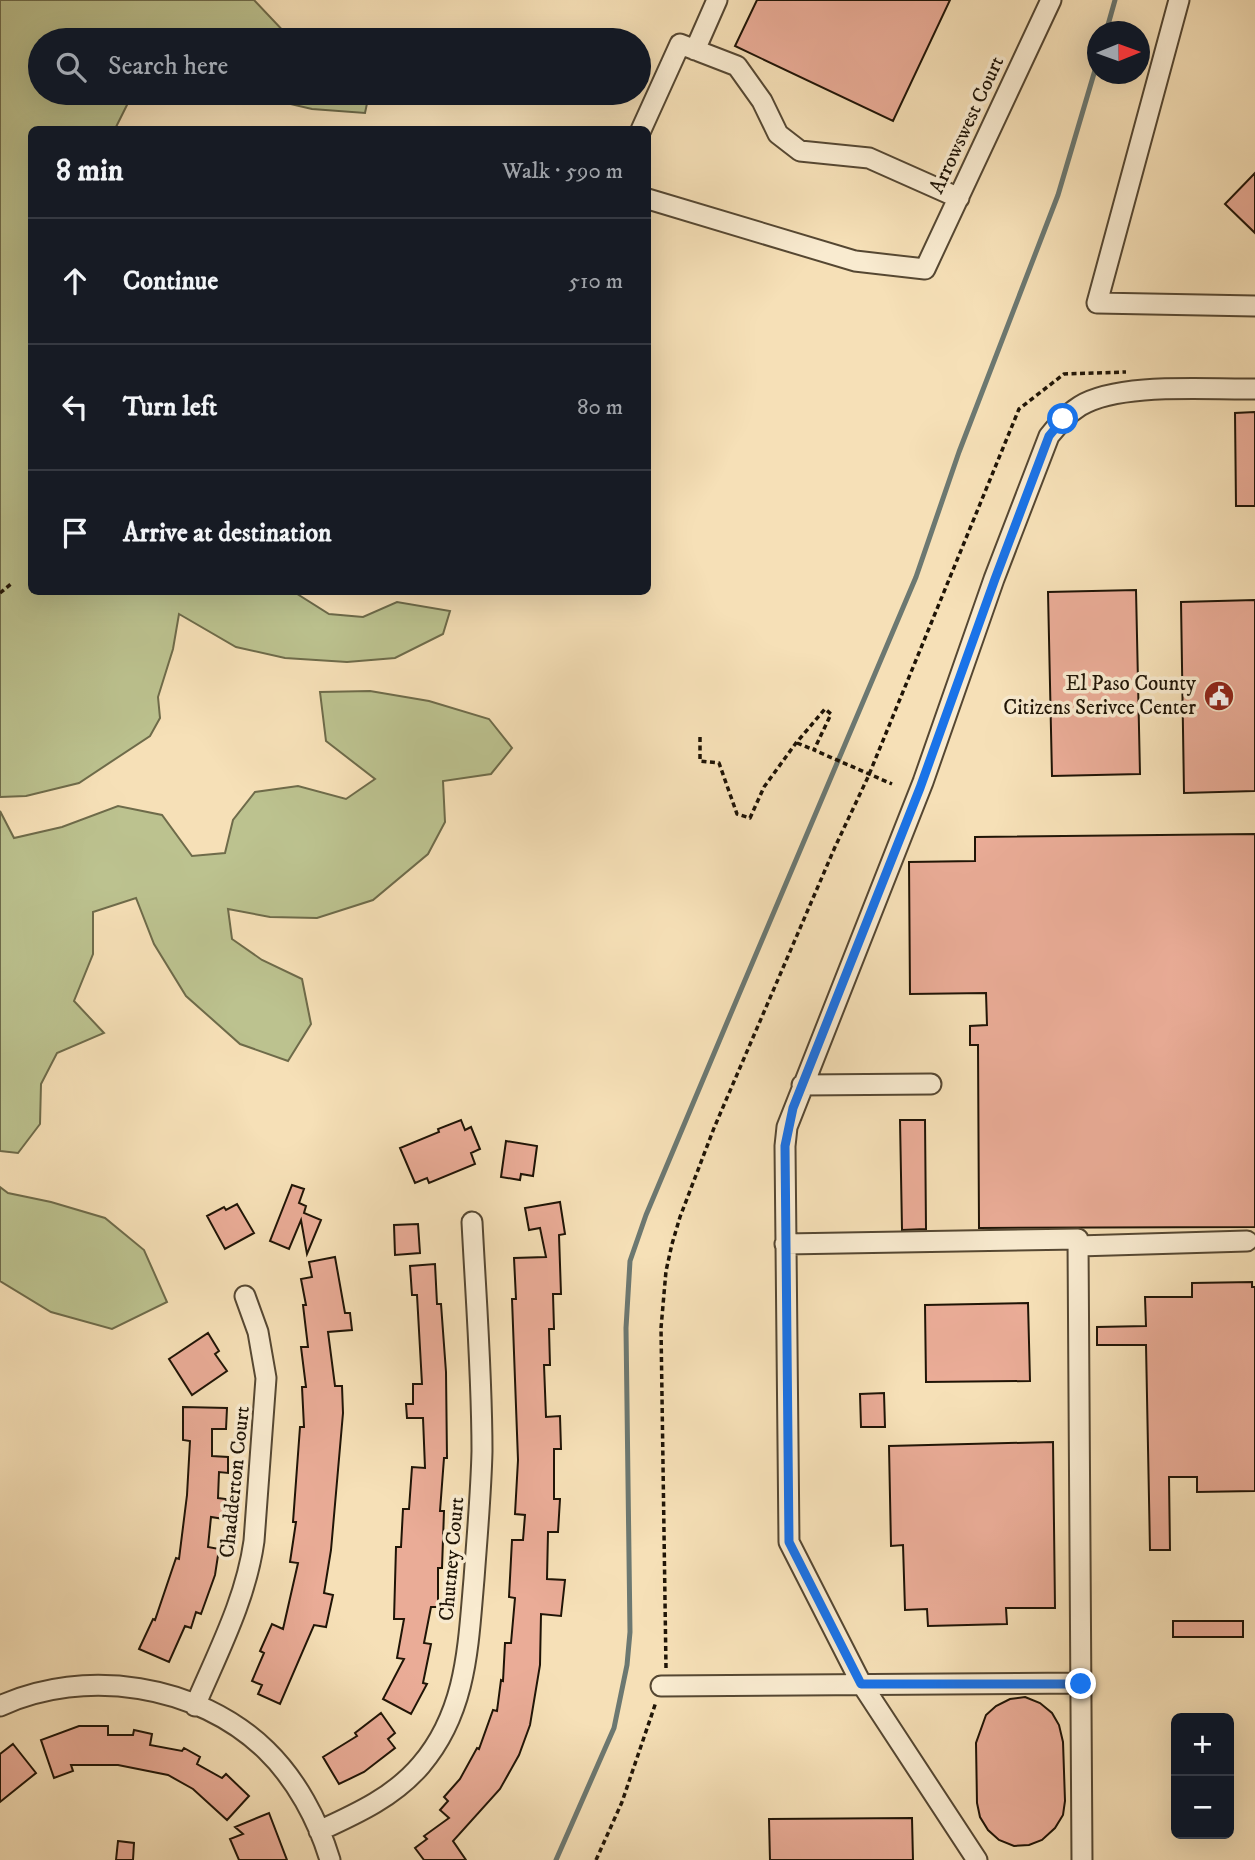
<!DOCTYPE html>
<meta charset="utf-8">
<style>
body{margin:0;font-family:"IM FELL DW Pica",serif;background:#242831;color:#f1f3f6}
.controls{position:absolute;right:21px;bottom:21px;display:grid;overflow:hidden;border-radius:10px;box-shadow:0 7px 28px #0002}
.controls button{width:63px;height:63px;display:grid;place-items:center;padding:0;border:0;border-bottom:2px solid #363941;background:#171b24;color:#f1f3f6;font:35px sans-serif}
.compass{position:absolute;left:1087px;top:21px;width:63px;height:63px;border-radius:50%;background:#171b24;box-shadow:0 7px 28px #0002;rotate:89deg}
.stop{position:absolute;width:21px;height:21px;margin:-16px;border:5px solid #1a73e8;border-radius:50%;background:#fff}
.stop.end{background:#1a73e8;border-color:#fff;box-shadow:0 2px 7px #0008}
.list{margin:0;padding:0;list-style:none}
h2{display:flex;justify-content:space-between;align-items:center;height:91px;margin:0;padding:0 28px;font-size:30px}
h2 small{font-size:23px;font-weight:400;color:#9ea1a6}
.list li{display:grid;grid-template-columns:46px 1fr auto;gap:21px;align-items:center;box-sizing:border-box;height:126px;padding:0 28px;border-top:2px solid #363941}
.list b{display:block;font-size:26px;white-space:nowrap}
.list em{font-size:23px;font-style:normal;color:#9ea1a6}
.icon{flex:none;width:38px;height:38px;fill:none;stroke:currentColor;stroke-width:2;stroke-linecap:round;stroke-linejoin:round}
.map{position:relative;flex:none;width:1255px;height:1860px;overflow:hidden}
.search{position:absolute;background:#171b24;box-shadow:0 7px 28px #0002;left:28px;top:28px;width:623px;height:77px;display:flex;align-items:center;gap:18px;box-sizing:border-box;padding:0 24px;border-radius:38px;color:#9ea1a6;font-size:26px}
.panel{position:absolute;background:#171b24;box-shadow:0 7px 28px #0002;left:28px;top:126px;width:623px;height:469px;border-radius:10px}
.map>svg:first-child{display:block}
.grass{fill:#bcc28f;stroke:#6e6b4a;stroke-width:2}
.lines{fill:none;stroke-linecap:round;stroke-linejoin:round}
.stream{stroke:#6c7871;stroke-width:5}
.building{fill:#eaac97;stroke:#1f1406;stroke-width:2}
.minor-casing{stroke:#554732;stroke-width:23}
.path{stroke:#1f1406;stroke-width:3.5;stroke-dasharray:5 3.5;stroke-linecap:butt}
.minor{stroke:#f9ebd0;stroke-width:19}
.route{stroke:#1a73e8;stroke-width:9}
.labels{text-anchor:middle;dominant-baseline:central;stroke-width:7;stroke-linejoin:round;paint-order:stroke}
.street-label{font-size:21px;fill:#1f1406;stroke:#f9ebd0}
.poi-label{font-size:21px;fill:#1f1406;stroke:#f9ebd0;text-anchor:end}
</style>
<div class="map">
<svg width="1255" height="1860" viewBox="0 0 1255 1860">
<rect width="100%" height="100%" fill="#f6e0b7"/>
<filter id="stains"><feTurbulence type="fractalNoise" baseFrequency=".00286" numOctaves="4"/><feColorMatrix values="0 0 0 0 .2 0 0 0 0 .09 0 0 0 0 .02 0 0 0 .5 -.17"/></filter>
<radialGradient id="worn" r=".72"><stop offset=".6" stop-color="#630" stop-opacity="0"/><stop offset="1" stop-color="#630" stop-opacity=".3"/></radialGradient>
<path class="grass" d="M0 0H254L288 36 296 40H40V93H133L115 129 32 130V592H294L329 614 363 617 397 602 450 611 443 634 395 658 347 662 285 658 236 647 179 614 173 649 158 697 160 718 150 736 79 783 26 796 0 797Z
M243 93H367L369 94 365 113 312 109Z
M370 691 429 701 489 719 512 748 491 774 443 781 445 822 428 854 373 900 317 918 270 917 228 909 232 939 262 960 302 979 311 1024 288 1061 240 1044 186 996 154 944 136 898 93 912V954L74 1001 104 1033 57 1053 41 1084 40 1124 18 1153 0 1151V811L14 838 62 827 118 806 162 815 192 856 225 853 233 820 255 792 298 786 346 799 375 779 326 741 320 692Z
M0 1187 8 1193 51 1202 105 1218 144 1250 167 1302 112 1329 51 1312 0 1281Z"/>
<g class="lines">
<path class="stream" d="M1106 32 1115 0
M556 1860 614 1728 627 1665 630 1632 626 1328 630 1261 646 1215 726 1025 916 577 959 452 1058 195 1098 60"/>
</g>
<path class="building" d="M757 0H950L893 121 735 46Z
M1255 173V233L1225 204Z
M1255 412V506H1236L1235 413Z
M1136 590 1140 774 1052 776 1048 592Z
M1255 600V791L1184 793 1181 602Z
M1255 834V1227L979 1228 978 1045H970V1026L987 1025 986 993 910 994 909 862 975 861V837Z
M461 1120 465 1130 471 1127 480 1149 471 1153 475 1164 429 1183 427 1178 415 1183 400 1148 439 1132 438 1129Z
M900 1120H925L926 1229 902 1230Z
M506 1141 537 1146 533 1176 521 1174 520 1180 501 1177Z
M292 1185 304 1189 299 1203 306 1206 304 1213 321 1220 307 1254 301 1220 289 1249 270 1241Z
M560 1202 565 1234 559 1235 561 1294H553L554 1329H549L550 1365H544L546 1417 560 1416 561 1449H554V1499H560L558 1532H548L547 1579 565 1580 561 1616 541 1614 540 1665 530 1725 519 1755 500 1789 453 1841 466 1860H424L415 1848 427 1839 424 1836 449 1818 440 1810 448 1801 444 1797 460 1779 477 1748 479 1749 493 1710 497 1711 501 1680 503 1681 505 1643H511L515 1598 509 1597 512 1540H523L525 1515 515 1514 518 1460 512 1299H516L514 1258 546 1257 540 1228 529 1230 525 1208Z
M237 1204 254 1233 225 1249 207 1216 224 1207 226 1210Z
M418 1224 420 1253 395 1255 394 1225Z
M335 1257 345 1313H350L352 1330 328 1332 335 1386H342L343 1413 331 1550 324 1593 333 1595 326 1627 314 1625 280 1704 258 1694 262 1685 252 1681 264 1653 260 1651 272 1624 283 1629 298 1563 290 1562 296 1522H293L300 1427H304L302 1387H306L301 1347H308L303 1305H306L301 1279 312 1277 309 1262Z
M435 1264 437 1304H441L446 1372 447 1458H444L440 1511H444L442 1568H438V1607H431L424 1643 431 1644 423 1683 427 1684 411 1714 383 1699 404 1659 397 1658 404 1619H394L396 1547H401L403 1509H409L412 1467 425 1468 423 1418H407L406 1404H413V1384H422L417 1295H412L410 1266Z
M1252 1282V1287H1255V1491L1197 1492V1477H1169L1170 1550H1150L1146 1345H1097V1327L1146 1326 1145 1297H1192V1283Z
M1028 1303 1030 1381 926 1382 925 1305Z
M208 1333 219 1351 215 1354 227 1371 192 1395 169 1359Z
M884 1393 885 1427H861L860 1394Z
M183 1407 227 1408 226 1429H212V1456L228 1457V1473L219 1472 218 1498 226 1499 224 1519 211 1517 208 1547 219 1549 215 1575 201 1614 196 1612 191 1628 185 1626 169 1662 139 1649 153 1619 155 1620 176 1558 179 1559 187 1495 190 1441 183 1440Z
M1053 1442 1055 1608H1006L1007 1624 928 1626 927 1609 905 1610 903 1545 891 1546 889 1446Z
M1173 1621H1243V1637H1173Z
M1025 1697 1040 1703 1052 1713 1059 1725 1063 1742 1065 1801 1063 1815 1055 1828 1042 1840 1029 1845 1014 1846 999 1840 988 1830 980 1817 977 1803 976 1743 986 1715 996 1706 1010 1699Z
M381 1713 395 1733 388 1739 395 1748 364 1772 339 1784 323 1757 357 1736 355 1733Z
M79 1726H108V1735H133L134 1730 152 1734 150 1745 182 1751 184 1748 200 1757 197 1764 222 1778 226 1774 249 1796 227 1820 193 1789 168 1775 118 1765H71L73 1771 54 1778 41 1740Z
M13 1744 36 1773 0 1802V1754Z
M269 1813 287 1860H239L230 1839 243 1834 235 1827Z
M912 1818 913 1860H770L769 1819Z
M118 1841 134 1843 133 1860H116Z"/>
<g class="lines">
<g class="minor-casing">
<path id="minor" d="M1179 0 1097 303 1255 306
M695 50 717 0
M641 130 680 44 737 66 762 101 778 134 800 151 869 158 959 198
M648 199 855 261 925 269 1051 0
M802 1085 931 1084
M785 1244 1078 1239 1082 1860
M1078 1246 1247 1241
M661 1686 1081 1683
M0 1706C85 1667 198 1684 266 1750 296 1779 318 1820 330 1860
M195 1706C218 1652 246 1599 254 1541L266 1378 258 1332 245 1296
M319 1831C356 1814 394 1797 421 1765 467 1711 468 1646 474 1579 477 1537 481 1494 482 1451 482 1375 476 1299 472 1222
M977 1860 861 1683 789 1542 785 1146 787 1127 923 782 994 579 1049 436C1058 425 1067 414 1080 406 1120 382 1207 390 1255 389"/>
</g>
<path class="path" d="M0 593 11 584
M700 737V761L719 763 737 814 750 818 764 787 796 743 825 709 831 714 814 750 892 784
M797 743 814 750
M666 1668 661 1328 666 1271 672 1244 680 1217 714 1128 835 847 868 777 1019 409 1064 374 1126 372
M596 1860 622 1802 656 1702"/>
<use href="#minor" class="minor"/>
</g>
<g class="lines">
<path class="route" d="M1063 419 1049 436 995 579 920 788 793 1108 785 1146 789 1542 861 1684H1081"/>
</g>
<defs>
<g id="civic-disc" transform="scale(1.575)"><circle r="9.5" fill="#8f2418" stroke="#f9ebd0"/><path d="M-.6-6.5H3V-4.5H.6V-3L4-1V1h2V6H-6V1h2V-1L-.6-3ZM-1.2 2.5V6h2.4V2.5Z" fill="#fff"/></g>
</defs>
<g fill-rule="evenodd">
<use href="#civic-disc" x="1219" y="696"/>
</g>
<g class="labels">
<g class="street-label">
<text transform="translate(967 125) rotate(-65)">Arrowswest Court</text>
<text transform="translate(235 1482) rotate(-84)">Chadderton Court</text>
<text transform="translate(452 1559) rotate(-85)">Chutney Court</text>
</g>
<g class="poi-label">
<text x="1196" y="684">El Paso County<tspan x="1196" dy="24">Citizens Serivce Center</tspan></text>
</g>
</g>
<rect width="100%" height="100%" filter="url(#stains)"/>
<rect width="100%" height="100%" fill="url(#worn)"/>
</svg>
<div class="controls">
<button>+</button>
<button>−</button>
</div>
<svg class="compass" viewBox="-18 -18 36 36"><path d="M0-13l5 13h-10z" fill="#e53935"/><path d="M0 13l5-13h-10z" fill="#9ea1a6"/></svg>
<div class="stop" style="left:1063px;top:419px"></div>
<div class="stop end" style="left:1081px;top:1684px"></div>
<div class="search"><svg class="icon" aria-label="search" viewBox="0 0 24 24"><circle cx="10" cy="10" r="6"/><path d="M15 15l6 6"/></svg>Search here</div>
<section class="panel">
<h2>8 min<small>Walk · 590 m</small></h2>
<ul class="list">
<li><svg class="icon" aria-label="ahead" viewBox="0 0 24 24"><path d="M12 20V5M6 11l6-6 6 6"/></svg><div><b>Continue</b></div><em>510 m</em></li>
<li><svg class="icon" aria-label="left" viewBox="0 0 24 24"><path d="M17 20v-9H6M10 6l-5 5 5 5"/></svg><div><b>Turn left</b></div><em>80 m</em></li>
<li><svg class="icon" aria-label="arrive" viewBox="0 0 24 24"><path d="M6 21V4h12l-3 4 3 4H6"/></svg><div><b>Arrive at destination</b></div></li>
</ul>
</section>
</div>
